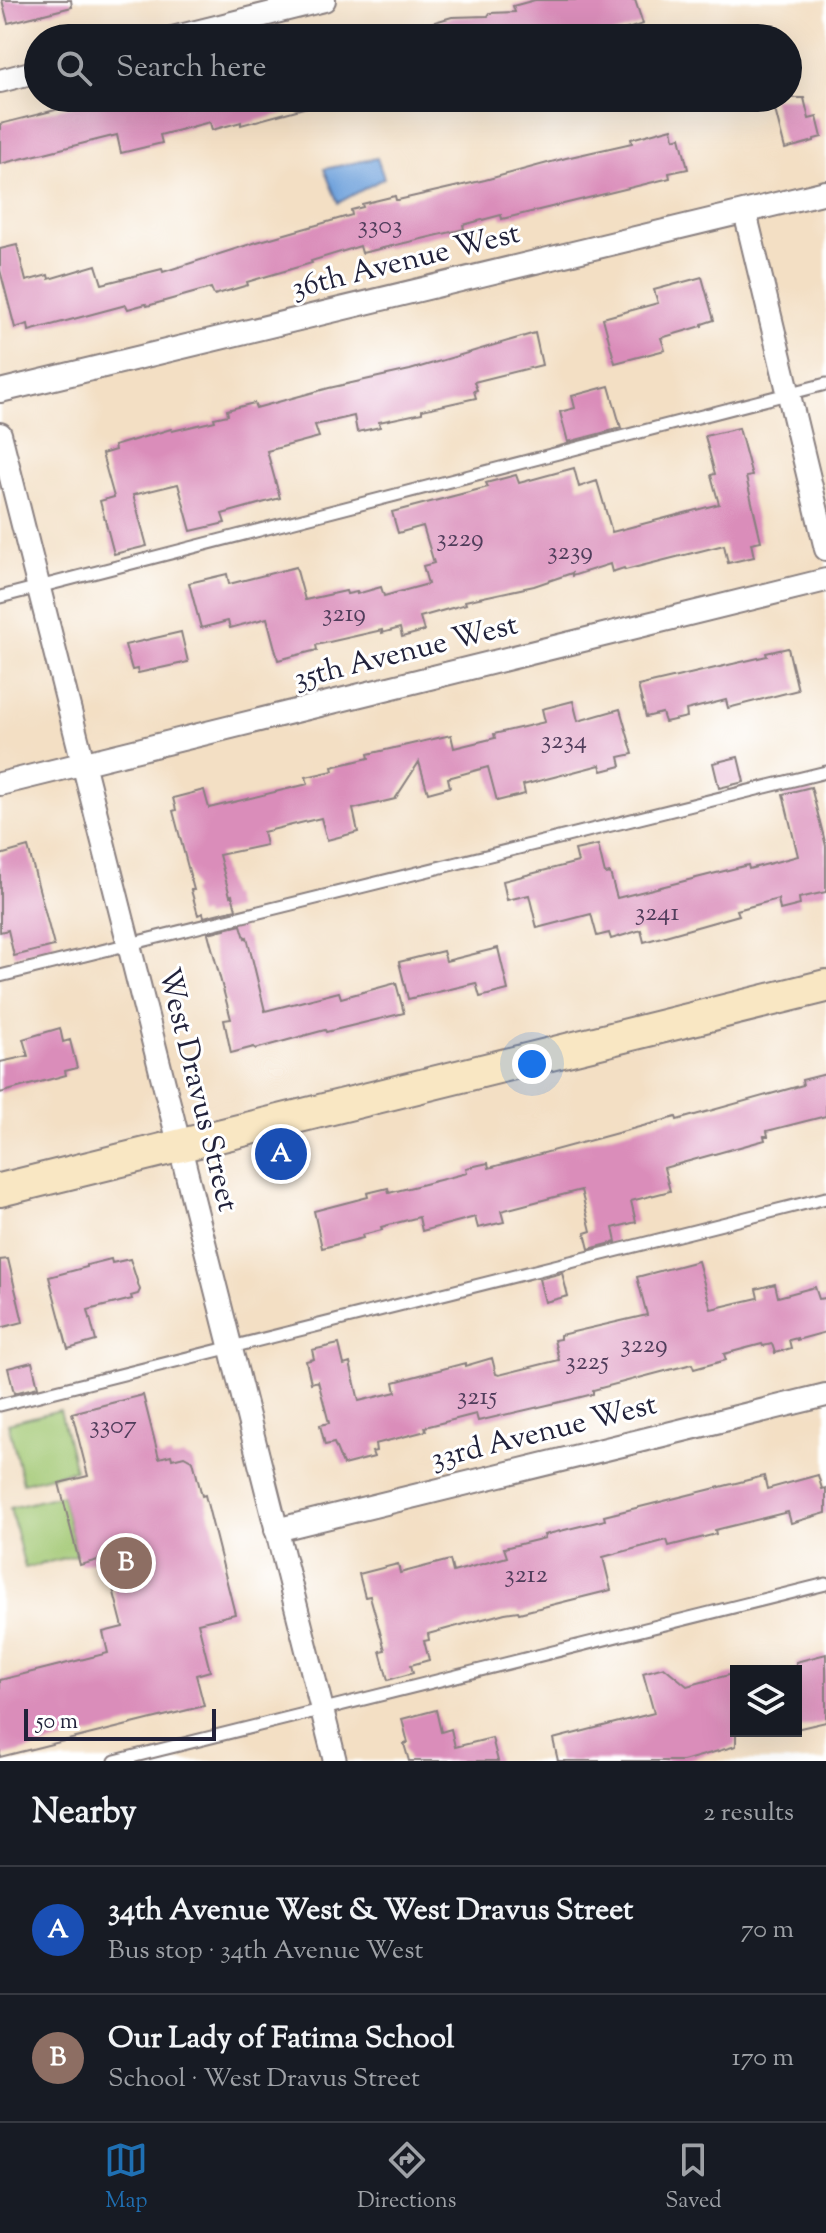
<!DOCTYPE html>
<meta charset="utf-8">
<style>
body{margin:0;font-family:"Sorts Mill Goudy",serif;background:#242831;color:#f1f3f6}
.controls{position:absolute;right:24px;bottom:24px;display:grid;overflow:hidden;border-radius:0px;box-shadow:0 8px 32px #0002}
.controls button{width:72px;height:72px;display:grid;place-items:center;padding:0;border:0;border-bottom:2px solid #363941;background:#171b24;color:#f1f3f6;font:40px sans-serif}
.scale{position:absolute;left:24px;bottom:20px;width:192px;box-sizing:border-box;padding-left:8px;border:4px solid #22223b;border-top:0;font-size:22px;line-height:28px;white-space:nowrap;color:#22223b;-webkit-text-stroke:6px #fff;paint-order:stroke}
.you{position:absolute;left:532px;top:1064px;width:28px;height:28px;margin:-20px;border:6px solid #fff;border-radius:50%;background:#1a73e8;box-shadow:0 0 0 12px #1a73e833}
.badge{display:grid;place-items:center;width:52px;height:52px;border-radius:50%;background:#1f6fb2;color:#fff;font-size:26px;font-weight:700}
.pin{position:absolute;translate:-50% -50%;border:4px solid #fff;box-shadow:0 2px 8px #0006}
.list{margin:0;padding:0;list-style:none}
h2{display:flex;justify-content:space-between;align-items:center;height:104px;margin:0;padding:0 32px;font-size:34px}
h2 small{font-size:26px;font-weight:400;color:#9ea1a6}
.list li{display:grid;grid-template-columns:52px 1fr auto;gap:24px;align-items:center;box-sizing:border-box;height:128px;padding:0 32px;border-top:2px solid #363941}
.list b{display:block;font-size:30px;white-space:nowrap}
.list p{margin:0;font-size:26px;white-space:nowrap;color:#9ea1a6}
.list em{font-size:26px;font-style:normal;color:#9ea1a6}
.icon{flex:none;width:44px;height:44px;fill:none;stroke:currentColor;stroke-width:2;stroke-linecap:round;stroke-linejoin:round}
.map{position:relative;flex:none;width:826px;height:1761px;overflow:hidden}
.search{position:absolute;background:#171b24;box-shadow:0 8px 32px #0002;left:24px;right:24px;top:24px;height:88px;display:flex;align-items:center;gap:20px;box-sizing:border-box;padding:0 28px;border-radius:44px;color:#9ea1a6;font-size:30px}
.sheet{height:360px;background:#171b24}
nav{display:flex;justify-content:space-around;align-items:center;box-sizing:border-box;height:112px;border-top:2px solid #363941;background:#171b24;font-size:22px;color:#9ea1a6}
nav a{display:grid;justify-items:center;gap:4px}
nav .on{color:#1f6fb2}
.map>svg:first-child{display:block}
.green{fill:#a2c873;stroke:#627557;stroke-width:2}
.water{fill:#71a3dc;stroke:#4a628c;stroke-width:2}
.building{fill:#da8dba}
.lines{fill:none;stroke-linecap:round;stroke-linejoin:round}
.lane-casing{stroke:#8a8080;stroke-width:15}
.street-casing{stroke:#8a8080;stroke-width:26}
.secondary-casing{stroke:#8a8080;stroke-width:36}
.lane{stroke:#fff;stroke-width:11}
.street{stroke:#fff;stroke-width:22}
.secondary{stroke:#f9e7c3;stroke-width:32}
.labels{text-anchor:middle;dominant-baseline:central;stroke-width:6;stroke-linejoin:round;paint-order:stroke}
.number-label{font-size:26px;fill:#503d5b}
.street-label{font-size:30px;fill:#22223b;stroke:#fff}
</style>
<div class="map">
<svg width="826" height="1761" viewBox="0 0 826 1761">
<rect width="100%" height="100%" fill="#fff"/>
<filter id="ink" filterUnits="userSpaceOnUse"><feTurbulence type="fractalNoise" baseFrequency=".0125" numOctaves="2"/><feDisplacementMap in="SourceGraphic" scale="16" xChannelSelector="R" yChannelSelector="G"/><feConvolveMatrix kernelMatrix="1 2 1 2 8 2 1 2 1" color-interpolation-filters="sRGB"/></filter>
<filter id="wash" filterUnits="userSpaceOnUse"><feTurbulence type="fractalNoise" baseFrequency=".006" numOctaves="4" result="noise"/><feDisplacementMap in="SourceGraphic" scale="32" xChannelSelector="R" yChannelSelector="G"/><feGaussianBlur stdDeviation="1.8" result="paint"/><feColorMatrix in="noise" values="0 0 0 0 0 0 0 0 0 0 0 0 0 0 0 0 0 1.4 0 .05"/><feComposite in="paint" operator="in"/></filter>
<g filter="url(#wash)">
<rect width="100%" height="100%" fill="#f3dfc4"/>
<path class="green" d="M60 1410 75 1470 23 1483 8 1423Z
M62 1495 77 1555 25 1568 10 1508Z"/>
<path class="water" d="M377 158 384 178 338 203 324 169Z"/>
<g id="blocks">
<path class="building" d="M2 0H71L72 7 8 23Z
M535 0H635L643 24 599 38H401L400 32 452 17 488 16 490 13 515 12 513 6Z
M103 98H315V105L241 125V122L212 130 210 122 160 135 162 143 121 153 117 135 0 164V124Z
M772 98H804L809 119 817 117 822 137 814 139V141L785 149Z
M672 128 674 139 680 137 688 169 669 173 670 178 502 219 501 215 463 225 464 229 362 253 360 246 311 261 312 263 247 282 248 285 214 295 211 288 147 306 146 304 128 309 126 305 29 331 28 324 15 328 0 270V249L17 245 26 281 48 275 49 279 96 265 102 284 162 269 163 272 257 242 352 215 351 210 363 207 362 204 395 196 396 200H398L485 180 566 158 632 143 631 139Z
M702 277 714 320 702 324V326L661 338 665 350 615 363 603 318 658 303 654 290Z
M535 333 542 365 474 382 477 390 474 391 476 398 422 410V413L379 422 380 427 357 432 354 416 315 425 319 437 267 451 280 498 222 514 225 523 191 531 178 484 133 495 147 546 114 554 100 501 114 497 102 454 115 450 114 446 171 429 172 431 215 421 214 418 228 415 227 410 254 403 256 408 329 388 410 370Z
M609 386 621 428 568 442 560 412 575 408 572 396Z
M739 428 752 476 746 477 761 541 751 543 754 557 728 563 724 545 625 570 624 568 612 572 610 564 572 576V573L534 586 465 601 466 604 420 617 424 631 402 637 400 628 382 633V630L316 645 317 650 278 660 267 618 230 628 228 621 201 628 189 583 227 574 229 584 296 567 305 600 346 591 347 594 357 592V594L381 587 384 596 428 584 423 566 434 563 423 526 398 533 392 512 488 487 486 483 516 475 519 483 574 468 579 487 597 481 612 532 719 504 711 475 715 474 705 436Z
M181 632 188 662 138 673 137 669 132 670 125 645Z
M788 648 798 690 728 708 726 700 686 710 687 717 665 722 662 713 646 717 638 686 767 656 766 653Z
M573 701 578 721 620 709 633 754 619 757 621 766 602 771 600 765 523 785 525 794 497 801 488 767 448 778 450 787 428 793 419 762 395 799 353 809 358 832 327 840 321 818 263 832 266 845 219 855 230 896 232 895 236 909 204 917 203 913 198 915 191 890H194L173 811 176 810 173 798 204 790 209 808 308 784 306 777 333 771 332 767 369 758 368 754 451 735 454 748 495 738 494 734 545 722 542 709Z
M738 757 744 782 719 788 713 763Z
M811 787 826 846V892L799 898 800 905 780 910 778 899 737 910 739 915 644 942 641 930 611 939 609 933 597 936 591 914 537 928 529 895 507 900 503 881 578 862 575 850 598 845 605 874 610 873 617 898 748 865 749 869 798 856 783 794Z
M28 847 54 946 14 956 8 930 0 932V855Z
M241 925 245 938 247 937 265 1011 339 992 341 998 396 983 404 1013 326 1032 325 1030 255 1049 254 1047 231 1053 224 1020 231 1019 208 933Z
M498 948 508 990 480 997 476 983 408 999 399 962 443 951 446 961Z
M60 1028 63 1042 70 1040 77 1068 65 1071 66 1075 0 1093V1062L28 1056 23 1039Z
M826 1074V1116L767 1131 768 1136H764L765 1140 664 1168 670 1191 631 1201 636 1222 613 1228 616 1242 589 1249 585 1233 591 1231 581 1190 501 1211 504 1222 478 1228 475 1217 422 1231 419 1217 381 1227 382 1230 362 1235 363 1238 322 1248 314 1211 368 1197 367 1193 388 1188 389 1193 467 1173 466 1168 488 1163 489 1168 676 1117 677 1120 803 1085 802 1080Z
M8 1259 23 1322 0 1328V1260Z
M111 1259 112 1263 130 1259 140 1290 138 1294 131 1296 132 1299 88 1310 96 1341 68 1349 49 1277 87 1267V1265Z
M698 1261 711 1309 758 1298 756 1289 775 1284 778 1297 815 1287 819 1299 826 1298V1332L797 1340V1338L789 1340 791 1348 775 1353 772 1344 763 1346 762 1344 724 1354 726 1360 694 1369 692 1364 593 1390V1394L569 1400 478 1421 476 1414 425 1427 426 1431 375 1444 376 1451 372 1452 374 1457 343 1465 334 1443 325 1445 320 1425 329 1423 318 1381 311 1383 306 1361 314 1359 312 1350 339 1344 344 1365 350 1363 359 1401 396 1392 394 1382 465 1363V1366L492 1358 496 1374 499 1375 559 1360 554 1340 560 1339V1335L647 1315 637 1277Z
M562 1273 568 1296 545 1302 539 1279Z
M32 1362 38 1387 14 1393 8 1368Z
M143 1395 159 1458 171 1455 172 1459 184 1456 193 1461 202 1496 205 1495 235 1614 198 1623 210 1671 196 1675 204 1706 0 1757V1680L108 1653 103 1632 123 1627 105 1558 80 1565 59 1483 88 1476 72 1413Z
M818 1475 822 1489 826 1488V1513L791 1523 788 1512 715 1530 716 1534 669 1546 667 1540 603 1557 611 1590 519 1613 518 1611 505 1613 428 1634 429 1640 424 1641 429 1660 411 1665 413 1673 388 1680 380 1651 385 1650 370 1596 365 1597 359 1574 398 1564 400 1573 450 1560 453 1572 507 1557 504 1548 545 1538 544 1535 605 1520 604 1516 764 1476 767 1489Z
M826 1654V1722L796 1729V1662Z
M664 1667 687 1686 736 1673V1746L683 1761H558L553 1739 654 1713 643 1673Z
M436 1710 441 1732 451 1729 455 1747 492 1738 498 1761H409L404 1744 408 1743 402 1719Z"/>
</g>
</g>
<g filter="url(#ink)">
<use href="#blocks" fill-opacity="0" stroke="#8a8080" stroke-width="2"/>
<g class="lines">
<g class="lane-casing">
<path id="lane" d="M0 597 826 384
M0 976 826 772
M0 1405 826 1198
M115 1761 826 1584"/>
</g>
<g class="street-casing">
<path id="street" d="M172 38 324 0
M0 81 38 71
M745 212 826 549
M0 391 826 192
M0 434 335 1761
M0 784 826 580
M276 1530 826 1395"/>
</g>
<g class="secondary-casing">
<path id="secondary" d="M0 1190 826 986"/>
</g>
<use href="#lane" class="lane"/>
<use href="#street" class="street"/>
<use href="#secondary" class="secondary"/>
</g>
</g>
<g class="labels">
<g class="number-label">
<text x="380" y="226">3303</text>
<text x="460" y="539">3229</text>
<text x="570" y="552">3239</text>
<text x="344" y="614">3219</text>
<text x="564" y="741">3234</text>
<text x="657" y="913">3241</text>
<text x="644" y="1345">3229</text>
<text x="587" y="1362">3225</text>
<text x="477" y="1397">3215</text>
<text x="113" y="1426">3307</text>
<text x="526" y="1575">3212</text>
</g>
<g class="street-label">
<text transform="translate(406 262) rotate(-14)">36th Avenue West</text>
<text transform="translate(406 653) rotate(-14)">35th Avenue West</text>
<text transform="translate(197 1090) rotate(76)">West Dravus Street</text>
<text transform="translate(544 1433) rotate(-14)">33rd Avenue West</text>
</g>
</g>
</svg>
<div class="controls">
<button><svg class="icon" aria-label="layers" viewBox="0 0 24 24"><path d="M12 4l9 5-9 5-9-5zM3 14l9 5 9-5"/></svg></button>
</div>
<div class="scale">50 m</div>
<div class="you"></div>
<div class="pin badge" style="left:281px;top:1154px;background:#1a4fb4">A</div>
<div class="pin badge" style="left:126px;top:1563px;background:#8d6e63">B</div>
<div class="search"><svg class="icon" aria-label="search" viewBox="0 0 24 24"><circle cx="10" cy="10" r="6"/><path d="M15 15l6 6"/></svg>Search here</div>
</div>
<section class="sheet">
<h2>Nearby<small>2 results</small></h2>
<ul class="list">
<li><span class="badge" style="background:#1a4fb4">A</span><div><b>34th Avenue West &amp; West Dravus Street</b><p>Bus stop · 34th Avenue West</p></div><em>70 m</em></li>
<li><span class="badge" style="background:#8d6e63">B</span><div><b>Our Lady of Fatima School</b><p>School · West Dravus Street</p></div><em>170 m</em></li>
</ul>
</section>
<nav>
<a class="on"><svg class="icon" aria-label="map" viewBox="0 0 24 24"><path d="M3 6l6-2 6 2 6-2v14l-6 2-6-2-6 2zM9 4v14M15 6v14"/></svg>Map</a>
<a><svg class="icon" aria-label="directions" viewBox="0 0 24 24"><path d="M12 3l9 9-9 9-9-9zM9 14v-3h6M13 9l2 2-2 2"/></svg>Directions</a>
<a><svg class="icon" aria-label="saved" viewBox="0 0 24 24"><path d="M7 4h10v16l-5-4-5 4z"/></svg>Saved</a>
</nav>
